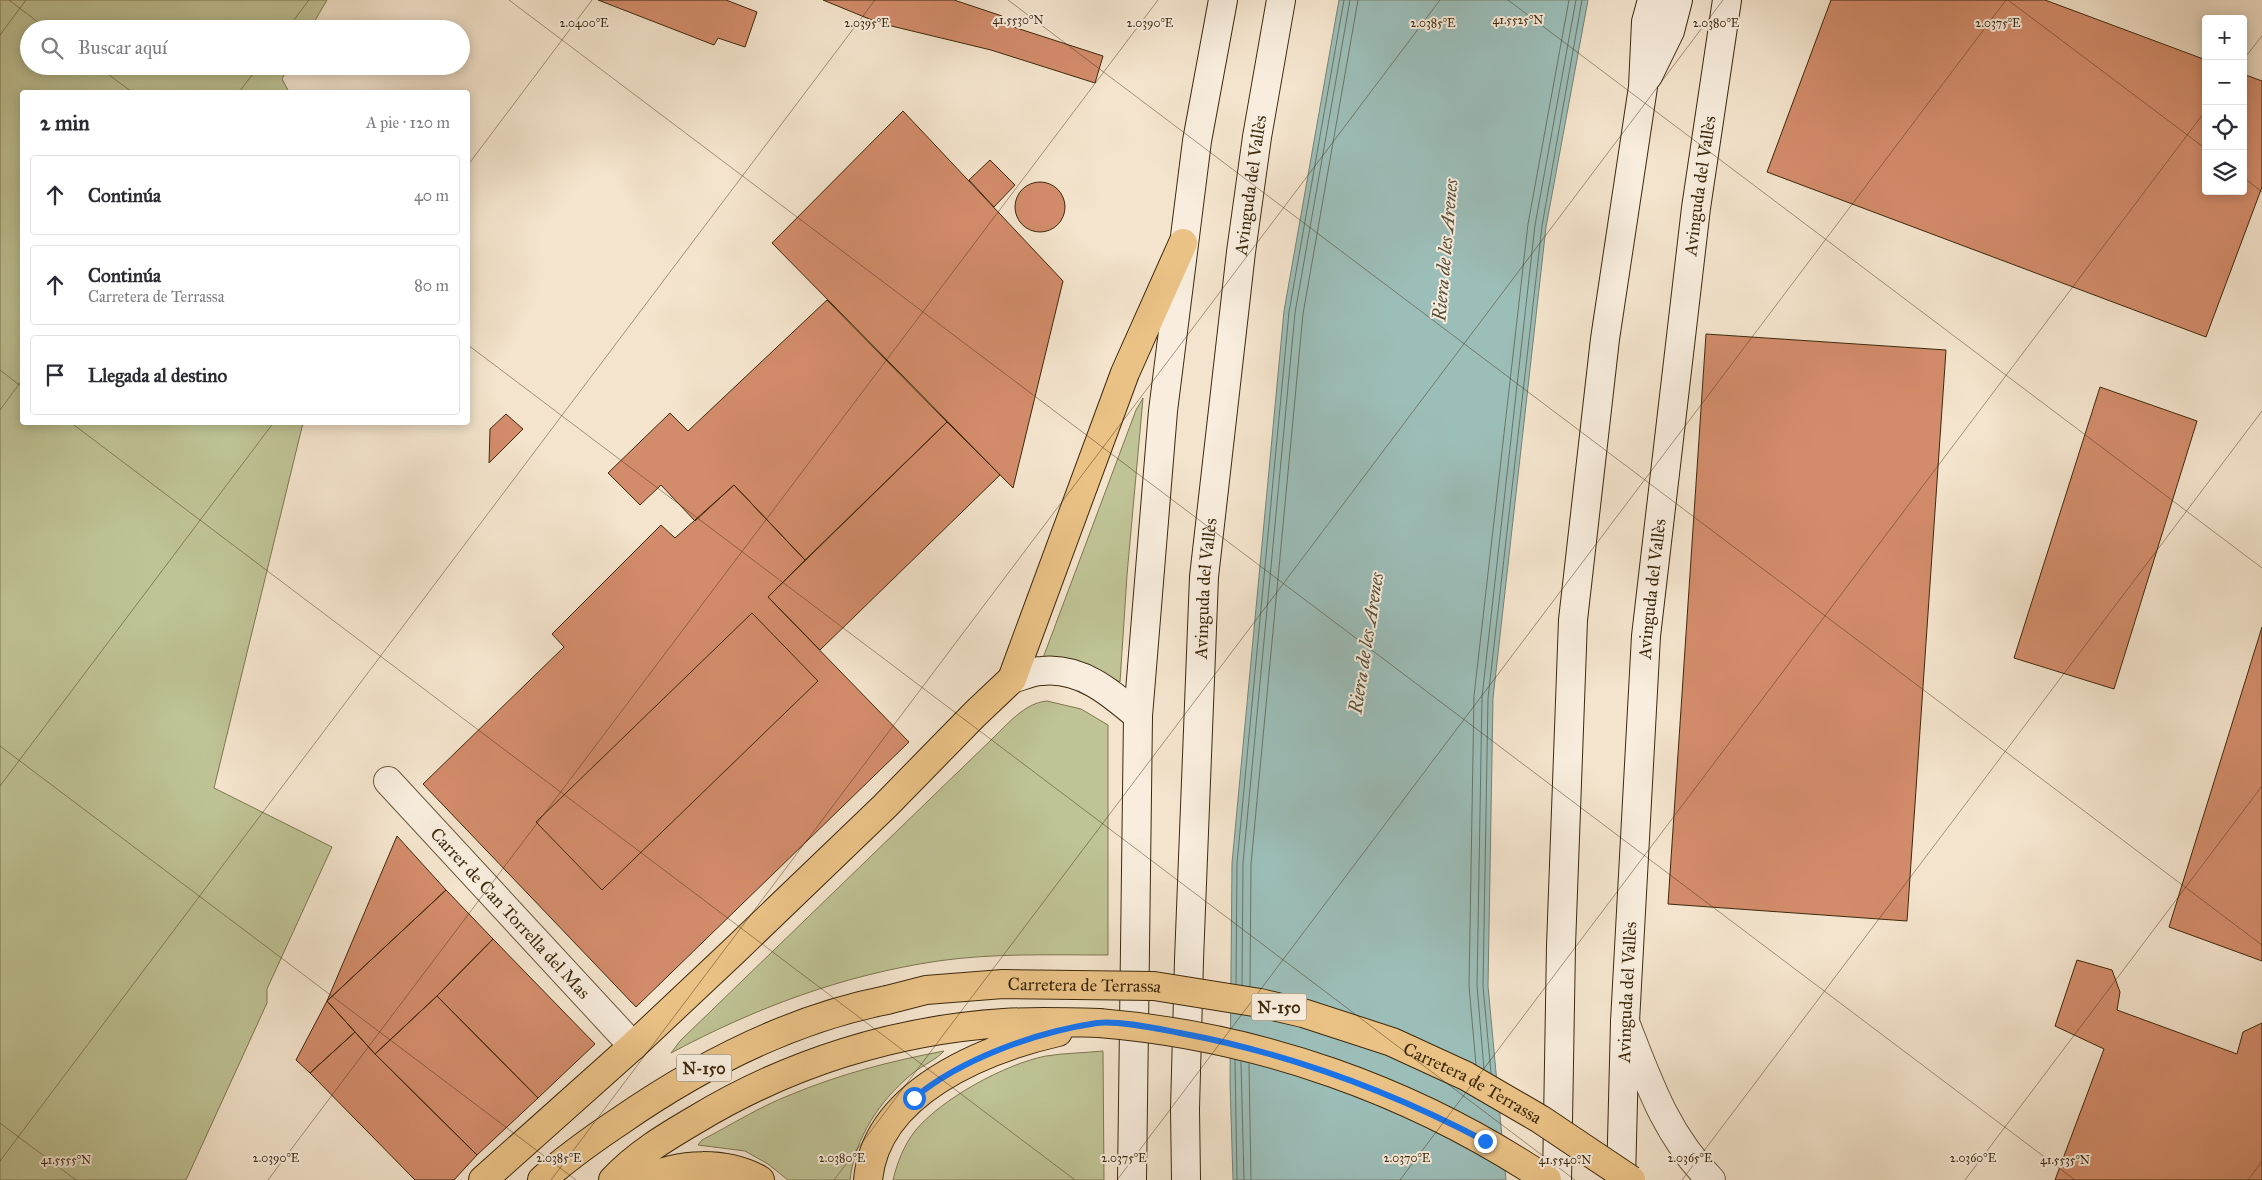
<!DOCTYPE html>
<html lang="es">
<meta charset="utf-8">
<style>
body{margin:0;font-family:"IM FELL Great Primer",serif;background:#f7f7f7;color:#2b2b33}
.controls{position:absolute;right:15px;top:15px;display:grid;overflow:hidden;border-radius:5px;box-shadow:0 2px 12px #0003}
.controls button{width:45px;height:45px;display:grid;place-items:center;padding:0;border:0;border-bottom:1px solid #e1e1e2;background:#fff;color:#2b2b33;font:25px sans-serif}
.stop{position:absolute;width:15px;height:15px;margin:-11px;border:4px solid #1a73e8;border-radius:50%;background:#fff}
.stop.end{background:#1a73e8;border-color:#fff;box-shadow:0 1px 5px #0008}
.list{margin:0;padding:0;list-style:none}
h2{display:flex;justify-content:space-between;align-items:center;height:65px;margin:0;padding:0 20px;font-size:21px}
h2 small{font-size:16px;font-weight:400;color:#7c7c81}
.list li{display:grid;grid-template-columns:32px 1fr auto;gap:15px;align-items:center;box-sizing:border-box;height:80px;margin:0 10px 10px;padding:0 10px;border:1px solid #e1e1e2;border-radius:5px}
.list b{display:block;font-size:19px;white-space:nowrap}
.list p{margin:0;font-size:16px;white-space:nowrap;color:#7c7c81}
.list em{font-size:16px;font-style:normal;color:#7c7c81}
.icon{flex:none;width:28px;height:28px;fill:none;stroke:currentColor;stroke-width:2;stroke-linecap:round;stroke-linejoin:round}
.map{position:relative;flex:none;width:2262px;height:1180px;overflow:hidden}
.search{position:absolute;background:#fff;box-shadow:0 2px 12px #0003;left:20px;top:20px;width:450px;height:55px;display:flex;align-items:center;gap:12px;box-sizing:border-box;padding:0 18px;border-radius:28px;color:#7c7c81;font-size:19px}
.panel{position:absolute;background:#fff;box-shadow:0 2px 12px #0003;left:20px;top:90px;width:450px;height:335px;border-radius:5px}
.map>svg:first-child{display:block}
.green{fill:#bfc395;stroke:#7e7650}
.water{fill:#9cbeb9;stroke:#768274}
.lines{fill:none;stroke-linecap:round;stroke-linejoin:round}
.shore{stroke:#6c7462;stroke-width:1}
.building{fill:#d38c6b;stroke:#3d290c}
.street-casing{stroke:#6b583c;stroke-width:30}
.secondary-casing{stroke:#3d290c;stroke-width:30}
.primary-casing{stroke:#3d290c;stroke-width:30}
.street{stroke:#f8edde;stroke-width:28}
.secondary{stroke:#f8edde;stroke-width:28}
.primary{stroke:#eac286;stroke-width:28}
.primary-bridge-casing{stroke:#3d290c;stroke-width:30;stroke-linecap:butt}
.primary-bridge{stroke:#eac286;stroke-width:28}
.route{stroke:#1a73e8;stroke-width:6}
.ticks{fill:none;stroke:#3d290c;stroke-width:1;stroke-opacity:0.45}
.labels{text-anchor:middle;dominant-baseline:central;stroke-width:4;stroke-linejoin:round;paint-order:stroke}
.shield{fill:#f8edde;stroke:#75644b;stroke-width:1}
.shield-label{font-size:16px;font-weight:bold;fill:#3d290c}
.street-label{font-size:18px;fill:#3d290c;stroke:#f8edde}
.water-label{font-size:19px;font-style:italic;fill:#554e37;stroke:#f8edde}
.ticks-label{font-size:12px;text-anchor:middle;fill:#3d290c;stroke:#f8edde;stroke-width:4;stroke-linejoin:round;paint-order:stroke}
</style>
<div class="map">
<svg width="2262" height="1180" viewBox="0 0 2262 1180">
<rect width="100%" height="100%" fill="#f4e4cd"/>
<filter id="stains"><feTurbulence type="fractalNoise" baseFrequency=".004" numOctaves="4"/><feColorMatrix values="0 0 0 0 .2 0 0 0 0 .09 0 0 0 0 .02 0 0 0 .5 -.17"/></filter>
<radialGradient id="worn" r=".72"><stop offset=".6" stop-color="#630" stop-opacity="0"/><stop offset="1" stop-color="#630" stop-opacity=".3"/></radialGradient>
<path class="green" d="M0 0H327L310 29H29V66H289L282 79 289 92H22V422L303 423 214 788 332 847 267 989V1003L186 1180H0Z
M1143 398 1127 575 1120 682C1090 665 1076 663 1043 658L1136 410Z
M1047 701 1081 709 1108 725V955C1051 955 994 953 938 961 843 975 755 1008 671 1053L680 1041 991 740C1007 725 1024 703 1047 701Z
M944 1051C936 1060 923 1065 913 1073 880 1100 855 1137 850 1180H788L768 1164 745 1151 698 1145 702 1140C731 1125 759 1107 790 1095 840 1074 891 1061 944 1051Z
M1103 1051 1104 1180H893C897 1163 904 1145 915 1131 941 1099 1005 1064 1046 1056 1064 1053 1084 1053 1103 1051Z"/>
<path class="water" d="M1339 0H1588L1546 227 1493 698 1488 986 1506 1180H1233L1230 1083 1232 863 1284 311Z"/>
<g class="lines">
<path class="shore" d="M1236 984 1237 863 1289 312 1344 0
M1242 985 1243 863 1295 313 1350 0
M1250 986 1251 864 1303 314 1358 0
M1235 1060 1237 1180
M1241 1062 1244 1180
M1249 1064 1251 1180
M1476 1065 1469 986 1474 696 1528 224 1569 0
M1484 1069 1477 986 1482 697 1535 225 1576 0
M1491 1073 1483 986 1488 698 1542 226 1582 0"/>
</g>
<path class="building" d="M598 0H726L757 12 745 47 718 38 714 45Z
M823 0H954L1002 16 998 22 1103 56 1095 83 991 50 879 23Z
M1831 0H2045L2206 60V191H2243V74L2262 81V187L2206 337 1767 172Z
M903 111 1063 281 1013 488 772 243Z
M990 160 1015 185 994 207 969 180Z
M1015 207a25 25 0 1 1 50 0a25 25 0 1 1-50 0Z
M827 300 947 422 805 560 734 485 695 521 661 485 640 505 608 473 670 413 688 431Z
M1706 334 1946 350 1907 921 1668 904Z
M2100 387 2197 421 2114 689 2014 658Z
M506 414 523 429 489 463 490 429Z
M947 422 1000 475 820 650 768 597Z
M734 485 805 560 768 597 909 742 636 1007 423 784 564 647 552 634 661 525 675 538Z
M752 613 818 681 602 890 536 822Z
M2262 627V961L2169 927Z
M397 836 446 890 327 1001Z
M446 890 493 939 437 996 375 1054 327 1001Z
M493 939 595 1044 538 1098 437 996Z
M2077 960 2112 970 2120 992 2117 1010 2237 1054 2243 1032 2262 1023V1180H2055L2104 1049 2055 1026Z
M437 996 538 1098 477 1155 375 1054Z
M327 1001 355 1032 310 1073 296 1060Z
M355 1032 375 1054 477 1155 454 1180H415L310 1073Z"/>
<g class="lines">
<g class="street-casing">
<g id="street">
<path id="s1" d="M388 781 633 1046"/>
<path d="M1625 1022C1648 1081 1666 1135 1711 1180"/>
</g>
</g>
<g class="secondary-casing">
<g id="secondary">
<path d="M1648 76 1670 31 1678 0"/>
<path d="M1012 679C1022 676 1033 671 1042 671 1081 667 1111 693 1138 716"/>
<path d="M1132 1180 1138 716 1163 411 1197 141 1223 0"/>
<path id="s2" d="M1186 1180 1185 1109 1189 960 1204 577 1241 252 1257 137 1281 0"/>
<path d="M1557 1180 1561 946 1573 620 1605 339 1643 87 1646 22 1652 0"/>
<path id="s3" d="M1621 1180 1625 1022 1646 636 1696 208 1727 0"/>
</g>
</g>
<g class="primary-casing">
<path id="primary" d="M483 1180 633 1046 733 952 885 806 975 714 1012 679 1125 373 1183 243
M542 1180C566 1158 593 1139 620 1121 701 1065 790 1019 887 1000
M613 1180C636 1155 666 1137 695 1120 789 1063 895 1030 1004 1023 1035 1021 1067 1022 1099 1023
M644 1180C679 1162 726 1161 760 1180
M868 1180C876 1092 984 1049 1058 1032"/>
</g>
<use href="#street" class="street"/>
<use href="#secondary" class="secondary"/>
<use href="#primary" class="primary"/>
<g class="primary-bridge-casing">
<g id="primary-bridge">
<path id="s4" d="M887 1000 926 990 1003 984 1154 986 1260 1003 1303 1013 1392 1042 1466 1076 1540 1119 1631 1180"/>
<path d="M1099 1023C1259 1036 1414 1091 1547 1180"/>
</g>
</g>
<use href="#primary-bridge" class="primary-bridge"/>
</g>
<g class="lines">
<path class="route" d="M914 1098C961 1059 1036 1032 1097 1023 1118 1020 1159 1029 1180 1033 1287 1053 1388 1090 1485 1141"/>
</g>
<path class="ticks" d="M9 0 47 29M509 0 2075 1180M1008 0 2262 945M1508 0 2262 568M2008 0 2206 149M287 29 309 0M0 35 26 0M2243 60 2262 36M97 66 132 92M239 92 259 66M468 165 592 0M2243 177 2262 192M468 345 1575 1180M0 370 22 387M0 410 22 380M70 422 1075 1180M0 746 576 1180M0 786 274 422M0 1123 76 1180M0 1161 875 0M268 1180 1158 0M551 1180 1440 0M834 1180 1723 0M1117 1180 2006 0M1400 1180 2206 110M1682 1180 2262 411M1965 1180 2262 786M2248 1180 2262 1161"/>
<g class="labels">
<g class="shield">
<rect x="1251.5" y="993.5" width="55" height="27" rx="4"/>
<rect x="676.5" y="1054.5" width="55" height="27" rx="4"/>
</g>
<g class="shield-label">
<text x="1279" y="1007">N-150</text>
<text x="704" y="1068">N-150</text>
</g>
<g class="street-label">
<text stroke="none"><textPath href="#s2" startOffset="998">Avinguda del Vallès</textPath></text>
<text stroke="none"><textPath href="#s3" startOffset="998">Avinguda del Vallès</textPath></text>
<text stroke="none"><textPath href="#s2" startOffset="592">Avinguda del Vallès</textPath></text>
<text stroke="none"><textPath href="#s3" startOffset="592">Avinguda del Vallès</textPath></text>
<text stroke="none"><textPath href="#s1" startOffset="180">Carrer de Can Torrella del Mas</textPath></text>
<text stroke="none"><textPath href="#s4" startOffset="199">Carretera de Terrassa</textPath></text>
<text stroke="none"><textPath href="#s3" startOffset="188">Avinguda del Vallès</textPath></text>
<text stroke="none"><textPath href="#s4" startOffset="604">Carretera de Terrassa</textPath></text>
</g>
<g class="water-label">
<text transform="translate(1445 250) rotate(-85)">Riera de les Arenes</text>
<text transform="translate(1366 643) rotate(-81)">Riera de les Arenes</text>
</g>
</g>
<g class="ticks-label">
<text x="1018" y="24">41.5530°N</text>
<text x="1518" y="24">41.5525°N</text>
<text x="584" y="27">2.0400°E</text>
<text x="867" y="27">2.0395°E</text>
<text x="1150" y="27">2.0390°E</text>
<text x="1433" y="27">2.0385°E</text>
<text x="1716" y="27">2.0380°E</text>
<text x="1998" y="27">2.0375°E</text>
<text x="276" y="1162">2.0390°E</text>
<text x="559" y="1162">2.0385°E</text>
<text x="842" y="1162">2.0380°E</text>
<text x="1124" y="1162">2.0375°E</text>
<text x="1407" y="1162">2.0370°E</text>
<text x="1690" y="1162">2.0365°E</text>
<text x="1973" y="1162">2.0360°E</text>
<text x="66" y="1164">41.5555°N</text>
<text x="1565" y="1164">41.5540°N</text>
<text x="2065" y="1164">41.5535°N</text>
</g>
<rect width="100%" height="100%" filter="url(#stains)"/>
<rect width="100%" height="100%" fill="url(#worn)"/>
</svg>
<div class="controls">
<button>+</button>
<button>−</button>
<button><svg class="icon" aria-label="locate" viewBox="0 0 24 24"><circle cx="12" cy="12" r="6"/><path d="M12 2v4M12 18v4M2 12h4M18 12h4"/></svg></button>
<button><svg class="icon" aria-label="layers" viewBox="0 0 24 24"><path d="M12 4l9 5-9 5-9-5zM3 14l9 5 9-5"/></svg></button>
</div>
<div class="stop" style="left:914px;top:1098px"></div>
<div class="stop end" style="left:1485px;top:1141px"></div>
<div class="search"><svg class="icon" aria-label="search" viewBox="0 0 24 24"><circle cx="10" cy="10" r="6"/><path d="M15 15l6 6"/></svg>Buscar aquí</div>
<section class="panel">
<h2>2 min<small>A pie · 120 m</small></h2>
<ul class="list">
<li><svg class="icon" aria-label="ahead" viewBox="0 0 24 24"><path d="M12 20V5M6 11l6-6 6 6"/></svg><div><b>Continúa</b></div><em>40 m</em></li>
<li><svg class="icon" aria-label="ahead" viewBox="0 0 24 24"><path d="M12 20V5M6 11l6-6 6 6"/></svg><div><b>Continúa</b><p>Carretera de Terrassa</p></div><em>80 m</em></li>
<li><svg class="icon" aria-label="arrive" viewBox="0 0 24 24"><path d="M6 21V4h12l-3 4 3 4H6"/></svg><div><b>Llegada al destino</b></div></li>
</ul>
</section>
</div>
